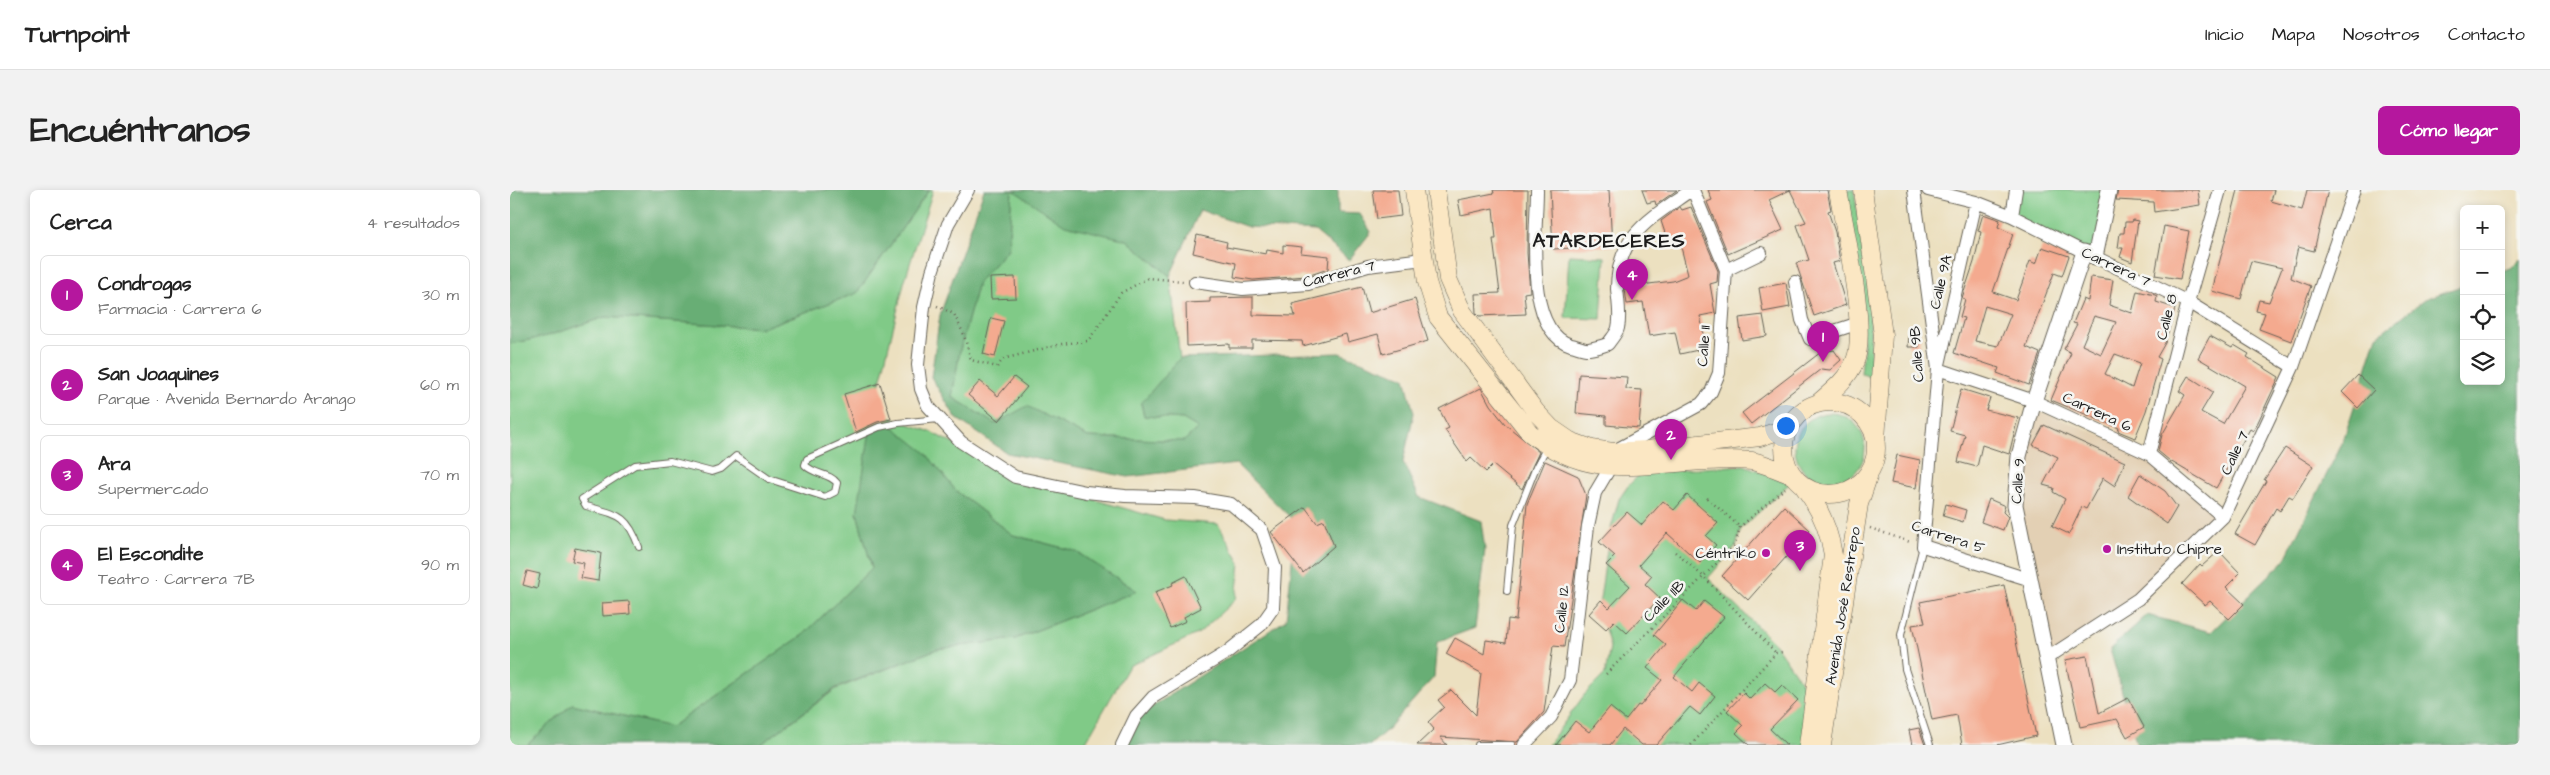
<!DOCTYPE html>
<html lang="es">
<meta charset="utf-8">
<style>
body{margin:0;font-family:"Architects Daughter",sans-serif;background:#f2f2f2;color:#222}
.controls{position:absolute;right:15px;top:15px;display:grid;overflow:hidden;border-radius:8px;box-shadow:0 2px 8px #0003}
.controls button{width:45px;height:45px;display:grid;place-items:center;padding:0;border:0;border-bottom:1px solid #e0e0e0;background:#fff;color:#222;font:25px sans-serif}
.you{position:absolute;left:1275px;top:235px;width:18px;height:18px;margin:-12px;border:4px solid #fff;border-radius:50%;background:#1a73e8;box-shadow:0 0 0 8px #1a73e833}
.badge{display:grid;place-items:center;width:32px;height:32px;border-radius:50%;background:#b5179e;color:#fff;font-size:16px;font-weight:700}
.pin{position:absolute;translate:-50% -41px;filter:drop-shadow(0 1px 2px #0008)}
.pin::after{content:'';position:absolute;top:26px;width:18px;height:15px;background:inherit;clip-path:polygon(0 0,100% 0,50% 100%)}
.list{margin:0;padding:0;list-style:none}
h2{display:flex;justify-content:space-between;align-items:center;height:65px;margin:0;padding:0 20px;font-size:21px}
h2 small{font-size:16px;font-weight:400;color:#767676}
.list li{display:grid;grid-template-columns:32px 1fr auto;gap:15px;align-items:center;box-sizing:border-box;height:80px;margin:0 10px 10px;padding:0 10px;border:1px solid #e0e0e0;border-radius:8px}
.list b{display:block;font-size:19px;white-space:nowrap}
.list p{margin:0;font-size:16px;white-space:nowrap;color:#767676}
.list em{font-size:16px;font-style:normal;color:#767676}
.icon{flex:none;width:28px;height:28px;fill:none;stroke:currentColor;stroke-width:2;stroke-linecap:round;stroke-linejoin:round}
.map{position:relative;flex:none;width:2010px;height:555px;overflow:hidden;border-radius:8px}
header{display:flex;align-items:center;gap:30px;box-sizing:border-box;height:70px;padding:0 25px;background:#fff;border-bottom:1px solid #e0e0e0}
header strong{font-size:24px}
nav{display:flex;gap:28px;margin-inline-start:auto;font-size:18px}
.intro{display:flex;align-items:center;justify-content:space-between;box-sizing:border-box;height:120px;padding:0 30px}
h1{margin:0;font-size:35px}
.button{padding:12px 22px;border-radius:8px;background:#b5179e;color:#fff;font-size:18px;font-weight:700}
main{display:flex;gap:30px;padding:0 30px}
aside{flex:1;background:#fff;border-radius:8px;box-shadow:0 2px 8px #0003}
.map>svg:first-child{display:block}
.built{fill:#e3d0b4}
.green{fill:#80ca87;stroke:#4e7352}
.forest{fill:#68ae74;stroke:#426548}
.building{fill:#f4aa8f;fill-rule:evenodd}
.lines{fill:none;stroke-linecap:round;stroke-linejoin:round}
.service-casing{stroke:#656155;stroke-width:8}
.minor-casing{stroke:#656155;stroke-width:14}
.tertiary-casing{stroke:#656155;stroke-width:17}
.secondary-casing{stroke:#656155;stroke-width:19}
.path{stroke:#656155;stroke-width:2.5;stroke-dasharray:1 4;stroke-linecap:butt}
.service{stroke:#fff;stroke-width:6}
.minor{stroke:#fff;stroke-width:12}
.tertiary{stroke:#fff;stroke-width:15}
.secondary{stroke:#fbe7c3;stroke-width:18}
.poi-dot{fill:#b5179e;stroke:#f6f6f2;stroke-width:2}
.labels{text-anchor:middle;dominant-baseline:central;stroke-width:5;stroke-linejoin:round;paint-order:stroke}
.street-label{font-size:15px;fill:#1c1c1c;stroke:#f6f6f2}
.poi-label{font-size:15px;fill:#1c1c1c;stroke:#f6f6f2;text-anchor:start}
.district-label{font-size:20px;font-weight:bold;letter-spacing:1px;fill:#1c1c1c;stroke:#f6f6f2}
</style>
<header>
<strong>Turnpoint</strong>
<nav><a>Inicio</a><a>Mapa</a><a>Nosotros</a><a>Contacto</a></nav>
</header>
<div class="intro"><h1>Encuéntranos</h1><a class="button">Cómo llegar</a></div>
<main>
<aside>
<h2>Cerca<small>4 resultados</small></h2>
<ul class="list">
<li><span class="badge">1</span><div><b>Condrogas</b><p>Farmacia · Carrera 6</p></div><em>30 m</em></li>
<li><span class="badge">2</span><div><b>San Joaquines</b><p>Parque · Avenida Bernardo Arango</p></div><em>60 m</em></li>
<li><span class="badge">3</span><div><b>Ara</b><p>Supermercado</p></div><em>70 m</em></li>
<li><span class="badge">4</span><div><b>El Escondite</b><p>Teatro · Carrera 7B</p></div><em>90 m</em></li>
</ul>
</aside>
<div class="map">
<svg width="2010" height="555" viewBox="0 0 2010 555">
<rect width="100%" height="100%" fill="#f6f6f2"/>
<filter id="ink" filterUnits="userSpaceOnUse"><feTurbulence type="fractalNoise" baseFrequency=".02" numOctaves="2"/><feDisplacementMap in="SourceGraphic" scale="10" xChannelSelector="R" yChannelSelector="G"/><feConvolveMatrix kernelMatrix="1 2 1 2 8 2 1 2 1" color-interpolation-filters="sRGB"/></filter>
<filter id="wash" filterUnits="userSpaceOnUse"><feTurbulence type="fractalNoise" baseFrequency=".0096" numOctaves="4" result="noise"/><feDisplacementMap in="SourceGraphic" scale="20" xChannelSelector="R" yChannelSelector="G"/><feGaussianBlur stdDeviation="1.12" result="paint"/><feColorMatrix in="noise" values="0 0 0 0 0 0 0 0 0 0 0 0 0 0 0 0 0 1.4 0 .05"/><feComposite in="paint" operator="in"/></filter>
<g filter="url(#wash)">
<rect width="100%" height="100%" fill="#ece0c0"/>
<path class="built" d="M1525 219 1639 264 1713 327 1628 409 1537 468 1505 315Z"/>
<path class="green" d="M419 0H423L394 93 363 221 421 242 506 287 655 330 708 334 730 373 726 409 689 443 619 476 574 555H250L326 499 427 459 505 449 627 401 565 361 503 345 446 301 415 262 347 323 362 378 293 445 161 537 62 514 17 555H0V154L37 146 95 127 252 138 347 103Z
M502 0 617 50 660 86 670 168 631 214 634 226 673 229 688 238 674 251 578 247 517 217 485 234 442 207 450 160 468 92 498 59Z
M1334 0H1344L1360 101 1361 188 1351 183 1354 154Z
M1506 0H1600L1590 69 1502 26Z
M1059 65 1095 67 1091 129 1055 128Z
M1285 258a35 35 0 1 1 70 0a35 35 0 1 1-70 0Z
M1234 275 1280 293 1231 339 1226 356 1198 388 1265 454 1305 512 1298 555H1038L1075 504 1095 484 1100 457 1094 435 1088 423 1099 346 1109 309 1118 296 1131 283Z"/>
<path class="forest" d="M0 0H419L347 103 252 138 95 127 37 146 0 154Z
M474 0H502L498 59 468 92 450 160 442 207 485 234 517 216 578 247 674 251 688 238 673 229 634 226 631 213 670 168 830 163 895 188 904 223 893 272 909 307 971 331 975 360 965 438 927 452 924 487 877 540 860 555H616L631 524 776 430 786 333 726 274 618 287 497 263 446 228 421 187 430 125Z
M503 0H828V23L850 24 861 42 839 70 805 41 738 37 690 20 660 86 617 50 555 35Z
M2010 69V555H1627L1600 459 1637 425 1701 442 1774 371 1833 251 1867 146 1915 109 1954 95V191H1991V81L2001 78Z
M363 221 415 262 446 301 503 345 565 361 627 401 505 449 427 459 326 498 250 555H17L62 514 161 537 293 445 362 378 347 323Z"/>
<g id="blocks">
<path class="building" d="M863 0H888L891 26 867 29Z
M983 0H1018L1017 63 1020 102 1014 103 1016 124 969 126 966 123 965 104 990 103 983 49H986L983 18 951 25 948 10 984 3Z
M1040 0H1099L1102 56 1043 59Z
M1132 0H1167L1146 15 1145 11 1137 13Z
M1198 0H1317L1321 20 1318 21 1325 42 1330 71 1323 73 1336 115 1304 126 1286 73 1299 70 1287 35 1296 32 1280 0 1259 10 1273 40 1218 64 1197 12 1202 10Z
M1608 0H1688L1690 15 1644 22 1643 12 1606 10Z
M1728 0H1764L1761 11 1792 20 1797 0H1818L1804 61 1788 57 1781 88 1801 96 1781 151 1749 139 1755 123 1746 121 1749 110 1759 112 1772 78 1741 71 1731 109 1702 101Z
M1170 17 1172 20 1181 17 1208 81 1207 92 1200 94 1205 123 1190 126 1197 158 1170 164 1165 142 1139 146 1133 112 1117 114 1115 99V97L1163 91 1178 85 1169 49 1158 52 1151 31Z
M1473 24 1490 30 1488 37 1503 44 1483 102 1506 110 1520 71 1526 74 1532 57 1559 66 1552 86 1544 83 1516 157 1530 163 1519 195 1487 183 1489 178 1444 163 1454 128 1450 127 1455 109 1452 108 1464 72 1471 42 1468 41ZM1475 116 1501 124 1488 156 1465 151Z
M1623 30 1628 31 1622 72 1610 67 1613 58H1608L1610 43H1614L1615 32H1622Z
M1654 36 1679 41 1670 89 1645 85Z
M687 45 717 52 716 57 756 64 757 60 773 63V55L792 57 791 63 819 66 818 79 797 86 743 90 724 87 726 73 683 63Z
M505 87 506 108 481 109 480 88Z
M1581 87 1603 90 1599 115 1622 123 1627 101 1645 105 1647 106 1646 112 1665 118 1655 153 1647 167 1651 169 1636 221 1625 248 1608 241 1609 238 1541 210 1561 163 1554 159 1567 134 1563 133 1573 109 1578 111ZM1584 126 1606 132 1591 164 1572 155ZM1605 164 1630 173 1622 198 1595 184Z
M1276 93 1280 117 1253 122 1249 98Z
M852 97 859 123 905 109 918 151 873 164 868 144 838 152 836 144 793 156 792 151 742 150V158H719V154L677 156 676 113 700 112V108L743 107V125L785 126 782 114Z
M1253 125 1257 146 1232 150 1229 128Z
M481 128 494 131 485 167 473 164Z
M1399 144H1410L1409 157H1398Z
M1700 146 1722 158 1724 155 1739 164 1737 167 1769 187 1748 232 1743 241 1740 239 1706 298 1660 271 1648 261 1652 245 1675 205 1669 201 1678 186 1703 202 1691 222 1713 234 1735 196 1688 168Z
M1324 160 1331 170 1320 180 1311 179 1241 234 1232 223 1311 162Z
M1069 184 1117 187 1116 199 1132 200 1129 238 1096 235V226L1066 223Z
M1848 185 1864 200 1848 218 1832 202Z
M504 187 517 197 489 231 458 205 470 191 488 206Z
M370 193 381 229 367 232 346 242 334 204Z
M971 198 980 215 995 234 1029 262 1012 299 983 275 976 282 961 268 957 272 935 240 939 238 929 219Z
M1451 199 1480 208 1476 220 1508 228 1499 264 1472 255 1467 277 1448 272 1455 245 1440 241Z
M1534 235 1615 272 1605 296 1593 288 1576 319 1572 317 1559 344 1542 336 1555 309 1543 302 1544 298 1533 295 1548 267 1523 255Z
M1775 258 1803 276 1783 308 1779 306 1770 321 1766 318 1745 355 1725 344 1756 291 1754 290Z
M1387 265 1410 270 1406 298 1381 293Z
M1035 271 1068 286 1076 305 1054 457 1043 456 1034 522 1007 552 930 547 937 555H907L924 539 918 532 934 517 928 510 941 500 966 525 971 483 936 464 945 448 974 464 976 450 996 453 998 429 1006 430 1017 314Z
M1630 284 1655 301 1667 317 1657 334 1618 306Z
M1177 305 1208 333 1196 346 1206 355 1190 373 1157 343 1129 375 1142 386 1135 394 1150 408 1117 443 1104 431 1096 439 1079 424 1091 410 1099 418 1120 396 1096 375 1105 366 1089 352 1117 322 1132 335 1153 311 1164 320Z
M1479 309 1495 316 1493 322 1498 327 1493 340 1471 332Z
M1436 314 1456 320 1453 332 1433 326Z
M1274 316 1300 340 1238 410 1212 386Z
M795 317 807 333 814 330 824 356 793 383 761 342Z
M65 358 91 363 88 391 71 388 74 373 62 371Z
M1709 361 1730 383 1716 397 1734 414 1719 429 1700 411 1695 415 1672 394 1690 374 1692 376Z
M17 381 30 384 27 399 13 395Z
M676 386 691 418 674 427 676 431 660 438 645 402 663 395 662 393Z
M1494 395 1526 546 1487 555H1452L1447 525 1422 530 1402 435 1415 433 1410 412Z
M1173 410 1186 421 1194 411 1214 427 1164 487 1182 502 1189 493 1205 506 1190 525 1180 517 1146 555H1132L1113 539 1100 555H1046L1065 531 1079 542 1100 517 1116 530 1128 515 1130 516 1152 490 1137 478 1156 455 1144 445Z
M119 411 120 424 93 426 92 413Z
M1577 466 1589 523 1618 508 1634 537 1617 547 1607 529 1570 537 1555 470Z
M1255 493 1265 502 1272 495 1288 510 1260 539 1277 555H1239L1226 543 1233 536 1217 521 1234 503 1240 509Z
M1409 538 1415 555H1402L1399 540Z"/>
</g>
</g>
<g filter="url(#ink)">
<use href="#blocks" fill-opacity="0" stroke="#656155" stroke-width="1"/>
<g class="lines">
<g class="service-casing">
<path id="service" d="M1413 356 1391 445 1395 479 1420 555
M129 357C117 324 108 325 76 316L72 309 125 275 160 271 202 282 211 279 226 266 259 289 315 307 325 302 327 293C320 283 304 285 295 275L297 269 369 237 388 233 429 229
M997 401 1003 335 1026 277 1037 257
M968 555H1002"/>
</g>
<g class="minor-casing">
<path id="minor" d="M458 0 438 34 422 82 414 117 408 175 411 199 418 216 451 252 505 287 576 302 615 306 685 308 721 314 752 340 765 378 763 418 751 435 716 463 643 507 626 526 612 555
M1027 0C1027 40 1013 140 1061 155 1067 156 1074 160 1079 159 1086 158 1092 156 1098 154 1101 149 1107 143 1108 138 1111 126 1108 111 1107 99 1107 44 1142 28 1181 0
M1404 0 1428 179 1413 356 1521 390
M1418 0 1466 12 1502 26 1574 62
M1466 12 1428 179 1524 211 1639 264 1713 327
M1502 26 1506 0
M1585 67 1678 112 1783 177
M1216 80 1251 63
M685 92 733 99 798 94 858 76 913 69
M1285 92 1292 130 1300 149 1349 133
M1106 260 1191 214 1201 202 1209 183 1216 80 1183 0
M1639 264 1678 112 1710 0
M1537 468 1628 409 1713 327 1783 177 1844 0
M1014 555 1041 527 1060 490 1078 336 1085 303 1101 276"/>
</g>
<g class="tertiary-casing">
<path id="tertiary" d="M1554 555 1505 315 1509 266 1524 211 1574 62 1585 67 1599 0"/>
</g>
<g class="secondary-casing">
<path id="secondary" d="M904 0 917 92 928 127 1020 243C1078 289 1123 275 1192 271 1208 271 1226 269 1242 271 1255 274 1269 280 1282 285
M926 0 938 89 952 121 1026 222 1041 238 1060 251 1082 259 1103 262 1137 260 1250 247 1271 240 1282 232
M1353 0 1373 145 1366 250
M1274 258a46 46 0 1 1 92 0a46 46 0 1 1-92 0Z
M1307 214C1321 202 1338 189 1345 171 1358 140 1334 37 1328 0
M1294 297C1310 318 1319 339 1323 365L1298 555
M1312 555 1349 314 1358 287"/>
</g>
<path class="path" d="M427 116 444 124 454 145 461 170 487 177 493 169 551 154 578 151 611 103 638 88 673 91
M1197 308 1230 337
M1360 338 1400 352
M1165 362 1194 387 1266 463
M1096 484 1225 355 1230 337 1275 298
M1181 555 1266 463 1273 462"/>
<use href="#service" class="service"/>
<use href="#minor" class="minor"/>
<use href="#tertiary" class="tertiary"/>
<use href="#secondary" class="secondary"/>
</g>
</g>
<g class="poi-dot">
<circle cx="1597" cy="359" r="5"/>
<circle cx="1256" cy="363" r="5"/>
</g>
<g class="labels">
<g class="street-label">
<text transform="translate(1606 77) rotate(25)">Carrera 7</text>
<text transform="translate(829 84) rotate(-14)">Carrera 7</text>
<text transform="translate(1431 92) rotate(-77)">Calle 9A</text>
<text transform="translate(1657 127) rotate(-76)">Calle 8</text>
<text transform="translate(1194 156) rotate(-86)">Calle 11</text>
<text transform="translate(1407 164) rotate(-94)">Calle 9B</text>
<text transform="translate(1587 222) rotate(25)">Carrera 6</text>
<text transform="translate(1725 263) rotate(-65)">Calle 7</text>
<text transform="translate(1508 291) rotate(-86)">Calle 9</text>
<text transform="translate(1438 347) rotate(18)">Carrera 5</text>
<text transform="translate(1154 411) rotate(-45)">Calle 11B</text>
<text transform="translate(1333 416) rotate(-81)">Avenida José Restrepo</text>
<text transform="translate(1052 419) rotate(-84)">Calle 12</text>
</g>
<g class="poi-label">
<text x="1607" y="359">Instituto Chipre</text>
<text x="1246" y="363" text-anchor="end">Céntriko</text>
</g>
<g class="district-label">
<text x="1099" y="51">ATARDECERES</text>
</g>
</g>
</svg>
<div class="controls">
<button>+</button>
<button>−</button>
<button><svg class="icon" aria-label="locate" viewBox="0 0 24 24"><circle cx="12" cy="12" r="6"/><path d="M12 2v4M12 18v4M2 12h4M18 12h4"/></svg></button>
<button><svg class="icon" aria-label="layers" viewBox="0 0 24 24"><path d="M12 4l9 5-9 5-9-5zM3 14l9 5 9-5"/></svg></button>
</div>
<div class="you"></div>
<div class="pin badge" style="left:1313px;top:172px">1</div>
<div class="pin badge" style="left:1161px;top:270px">2</div>
<div class="pin badge" style="left:1290px;top:381px">3</div>
<div class="pin badge" style="left:1122px;top:110px">4</div>
</div>
</main>
